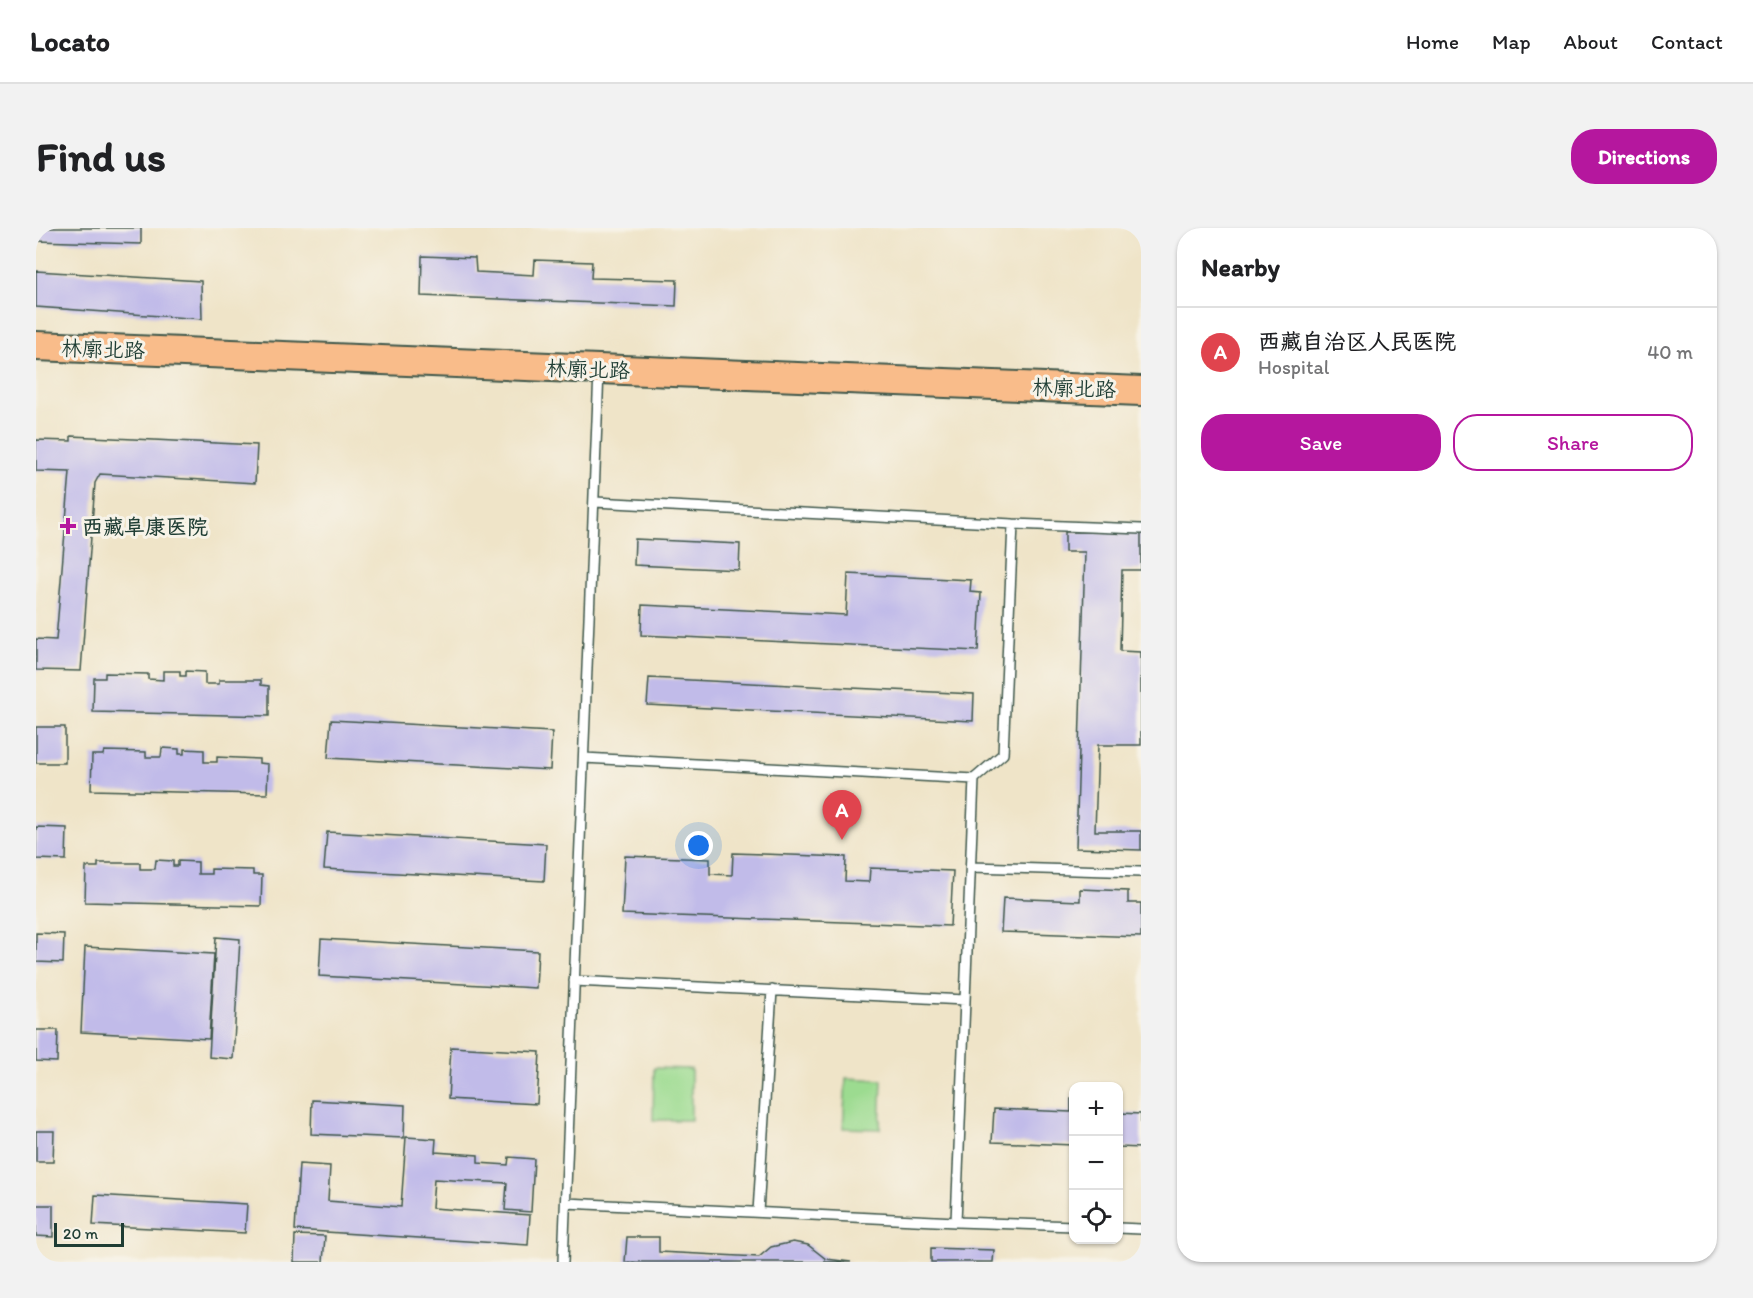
<!DOCTYPE html>
<meta charset="utf-8">
<style>
body{margin:0;font-family:Itim,"LXGW WenKai TC",sans-serif;background:#f2f2f2;color:#202124}
.controls{position:absolute;right:18px;bottom:18px;display:grid;overflow:hidden;border-radius:12px;box-shadow:0 2px 4px #0004}
.controls button{width:54px;height:54px;display:grid;place-items:center;padding:0;border:0;border-bottom:2px solid #e0e0e0;background:#fff;color:#202124;font:30px sans-serif}
.scale{position:absolute;left:18px;bottom:15px;width:70px;box-sizing:border-box;padding-left:6px;border:3px solid #1f3d34;border-top:0;font-size:16px;line-height:21px;white-space:nowrap;color:#1f3d34;-webkit-text-stroke:4px #f7f3e8;paint-order:stroke}
.you{position:absolute;left:663px;top:618px;width:21px;height:21px;margin:-15px;border:4px solid #fff;border-radius:50%;background:#1a73e8;box-shadow:0 0 0 9px #1a73e833}
.badge{display:grid;place-items:center;width:39px;height:39px;border-radius:50%;background:#b5179e;color:#fff;font-size:20px;font-weight:700}
.pin{position:absolute;translate:-50% -50px;filter:drop-shadow(0 2px 3px #0008)}
.pin::after{content:'';position:absolute;top:32px;width:21px;height:18px;background:inherit;clip-path:polygon(0 0,100% 0,50% 100%)}
.list{margin:0;padding:0;list-style:none}
h2{display:flex;justify-content:space-between;align-items:center;height:78px;margin:0;padding:0 24px;font-size:26px}
h2 small{font-size:20px;font-weight:400;color:#757577}
.list li{display:grid;grid-template-columns:39px 1fr auto;gap:18px;align-items:center;box-sizing:border-box;height:90px;padding:0 24px;border-top:2px solid #e0e0e0}
.list b{display:block;font-size:22px;white-space:nowrap}
.list p{margin:0;font-size:20px;white-space:nowrap;color:#757577}
.list em{font-size:20px;font-style:normal;color:#757577}
.actions{display:flex;gap:12px;padding:18px 24px}
.actions a{flex:1;padding:14px 0;border:2px solid #b5179e;border-radius:24px;text-align:center;font-size:21px;color:#b5179e}
.actions .main{background:#b5179e;color:#fff}
.icon{flex:none;width:33px;height:33px;fill:none;stroke:currentColor;stroke-width:2;stroke-linecap:round;stroke-linejoin:round}
.map{position:relative;flex:none;width:1105px;height:1034px;overflow:hidden;border-radius:24px}
header{display:flex;align-items:center;gap:36px;box-sizing:border-box;height:84px;padding:0 30px;background:#fff;border-bottom:2px solid #e0e0e0}
header strong{font-size:28px}
nav{display:flex;gap:33px;margin-inline-start:auto;font-size:21px}
.intro{display:flex;align-items:center;justify-content:space-between;box-sizing:border-box;height:144px;padding:0 36px}
h1{margin:0;font-size:42px}
.button{padding:15px 27px;border-radius:24px;background:#b5179e;color:#fff;font-size:21px;font-weight:700}
main{display:flex;gap:36px;padding:0 36px}
aside{flex:1;background:#fff;border-radius:24px;box-shadow:0 2px 4px #0004}
.map>svg:first-child{display:block}
.green{fill:#9cdb90;stroke:#5e8c62;stroke-width:1.5}
.building{fill:#c1bbe9}
.lines{fill:none;stroke-linecap:round;stroke-linejoin:round}
.service-casing{stroke:#3e564a;stroke-width:12}
.primary-casing{stroke:#3e564a;stroke-width:32}
.service{stroke:#fff;stroke-width:9}
.primary{stroke:#f9bc8a;stroke-width:28}
.poi-dot{fill:#b5179e;stroke:#f7f3e8;stroke-width:2}
.labels{text-anchor:middle;dominant-baseline:central;stroke-width:6;stroke-linejoin:round;paint-order:stroke}
.street-label{font-size:21px;fill:#1f3d34;stroke:#f7f3e8}
.poi-label{font-size:21px;font-weight:bold;fill:#1f3d34;stroke:#f7f3e8;text-anchor:start}
</style>
<header>
<strong>Locato</strong>
<nav><a>Home</a><a>Map</a><a>About</a><a>Contact</a></nav>
</header>
<div class="intro"><h1>Find us</h1><a class="button">Directions</a></div>
<main>
<div class="map">
<svg width="1105" height="1034" viewBox="0 0 1105 1034">
<rect width="100%" height="100%" fill="#f7f3e8"/>
<filter id="ink" filterUnits="userSpaceOnUse"><feTurbulence type="fractalNoise" baseFrequency=".0167" numOctaves="2"/><feDisplacementMap in="SourceGraphic" scale="12" xChannelSelector="R" yChannelSelector="G"/><feConvolveMatrix kernelMatrix="1 2 1 2 8 2 1 2 1" color-interpolation-filters="sRGB"/></filter>
<filter id="wash" filterUnits="userSpaceOnUse"><feTurbulence type="fractalNoise" baseFrequency=".008" numOctaves="4" result="noise"/><feDisplacementMap in="SourceGraphic" scale="24" xChannelSelector="R" yChannelSelector="G"/><feGaussianBlur stdDeviation="1.35" result="paint"/><feColorMatrix in="noise" values="0 0 0 0 0 0 0 0 0 0 0 0 0 0 0 0 0 1.4 0 .05"/><feComposite in="paint" operator="in"/></filter>
<g filter="url(#wash)">
<rect width="100%" height="100%" fill="#efe4c8"/>
<path class="green" d="M618 840 655 841V892H617Z
M810 850 846 852 844 901 807 900Z"/>
<g id="blocks">
<path class="building" d="M0 0H105V16L0 13Z
M386 28 439 30 440 44 498 47 499 32 556 34 555 50 641 52 640 78 385 68Z
M0 43 165 53 166 91 0 79Z
M35 208 221 217 219 255 64 246 59 255 45 443 0 442V411L20 412 34 244 0 243V212L35 213Z
M1029 304H1105V342H1086L1084 423 1105 424V517H1062L1059 603H1105V622L1040 620 1049 324H1029Z
M599 311 704 316 703 342 598 337Z
M812 346 935 352 934 364 945 365 942 423 605 407 606 377 810 387Z
M127 443H144V448H150V443L169 444V456H183V452H225V457L233 458V488L57 484 58 450H69V445L112 446V451L127 452Z
M613 450 938 466 937 493 611 477Z
M295 492 516 504 514 542 292 530Z
M0 499H29V535H0Z
M126 520 143 521V526H148V521L168 522V534H181V529L223 531V535L232 536 231 566 55 562 56 527H67L68 523 110 524V529H125Z
M0 599 31 600 30 632 0 631Z
M291 604 510 616 508 653 288 641Z
M697 625 810 629 809 653 833 654 834 640 917 643 914 698 586 686 589 628 674 631V646L696 647Z
M120 632 137 633V638H142V633L162 634V646H175V641L217 642V647H226L225 678 49 674 50 639H62V635H104V641H119Z
M1044 661 1092 663V675H1105V709L965 704 967 670 1044 673Z
M0 705 28 706 27 735 0 734Z
M180 709 204 711 197 831 173 829Z
M285 711 502 723 500 760 283 748Z
M49 719 178 726 173 811 45 804Z
M0 802H22L21 834 0 833Z
M415 819 504 824 501 876 412 871Z
M1035 871H1038V917L956 914 958 881 1035 884Z
M276 872 369 877 368 910 275 906Z
M1083 885 1105 886V920L1083 919Z
M0 903H18L17 934H0Z
M370 909 400 911 399 924 442 927V935L472 937 473 929 498 931 495 984 469 982 471 955 398 951 396 980 494 987 492 1017 259 1002 263 936 294 938 292 973 365 979Z
M59 967 211 976 209 1005 57 997Z
M0 977H17V1009L0 1008Z
M259 1007 289 1008 287 1034H258Z
M591 1009H623V1024L723 1029 735 1019 757 1014 772 1017 790 1031 815 1034H589Z
M895 1020 958 1022 957 1034H895Z"/>
</g>
</g>
<g filter="url(#ink)">
<use href="#blocks" fill-opacity="0" stroke="#3e564a" stroke-width="1.5"/>
<g class="lines">
<g class="service-casing">
<path id="service" d="M977 296 1105 301
M548 530 938 551
M935 639 1105 644
M538 753 929 772
M530 975 920 994 938 551 967 526 977 296 559 274
M722 984 736 762
M920 994 1038 998
M1082 1000 1105 1001
M527 1034 563 143"/>
</g>
<g class="primary-casing">
<path id="primary" d="M0 118 1105 163"/>
</g>
<use href="#service" class="service"/>
<use href="#primary" class="primary"/>
</g>
</g>
<path class="poi-dot" d="M29 289h6v6h6v6h-6v6h-6v-6h-6v-6h6z"/>
<g class="labels">
<g class="street-label">
<text transform="translate(67 121) rotate(2)">林廓北路</text>
<text transform="translate(552 141) rotate(2)">林廓北路</text>
<text transform="translate(1038 160) rotate(2)">林廓北路</text>
</g>
<g class="poi-label">
<text x="46" y="298">西藏阜康医院</text>
</g>
</g>
</svg>
<div class="controls">
<button>+</button>
<button>−</button>
<button><svg class="icon" aria-label="locate" viewBox="0 0 24 24"><circle cx="12" cy="12" r="6"/><path d="M12 2v4M12 18v4M2 12h4M18 12h4"/></svg></button>
</div>
<div class="scale">20 m</div>
<div class="you"></div>
<div class="pin badge" style="left:806px;top:612px;background:#e0444e">A</div>
</div>
<aside>
<h2>Nearby<small></small></h2>
<ul class="list">
<li><span class="badge" style="background:#e0444e">A</span><div><b>西藏自治区人民医院</b><p>Hospital</p></div><em>40 m</em></li>
</ul>
<div class="actions"><a class="main">Save</a><a>Share</a></div>
</aside>
</main>
